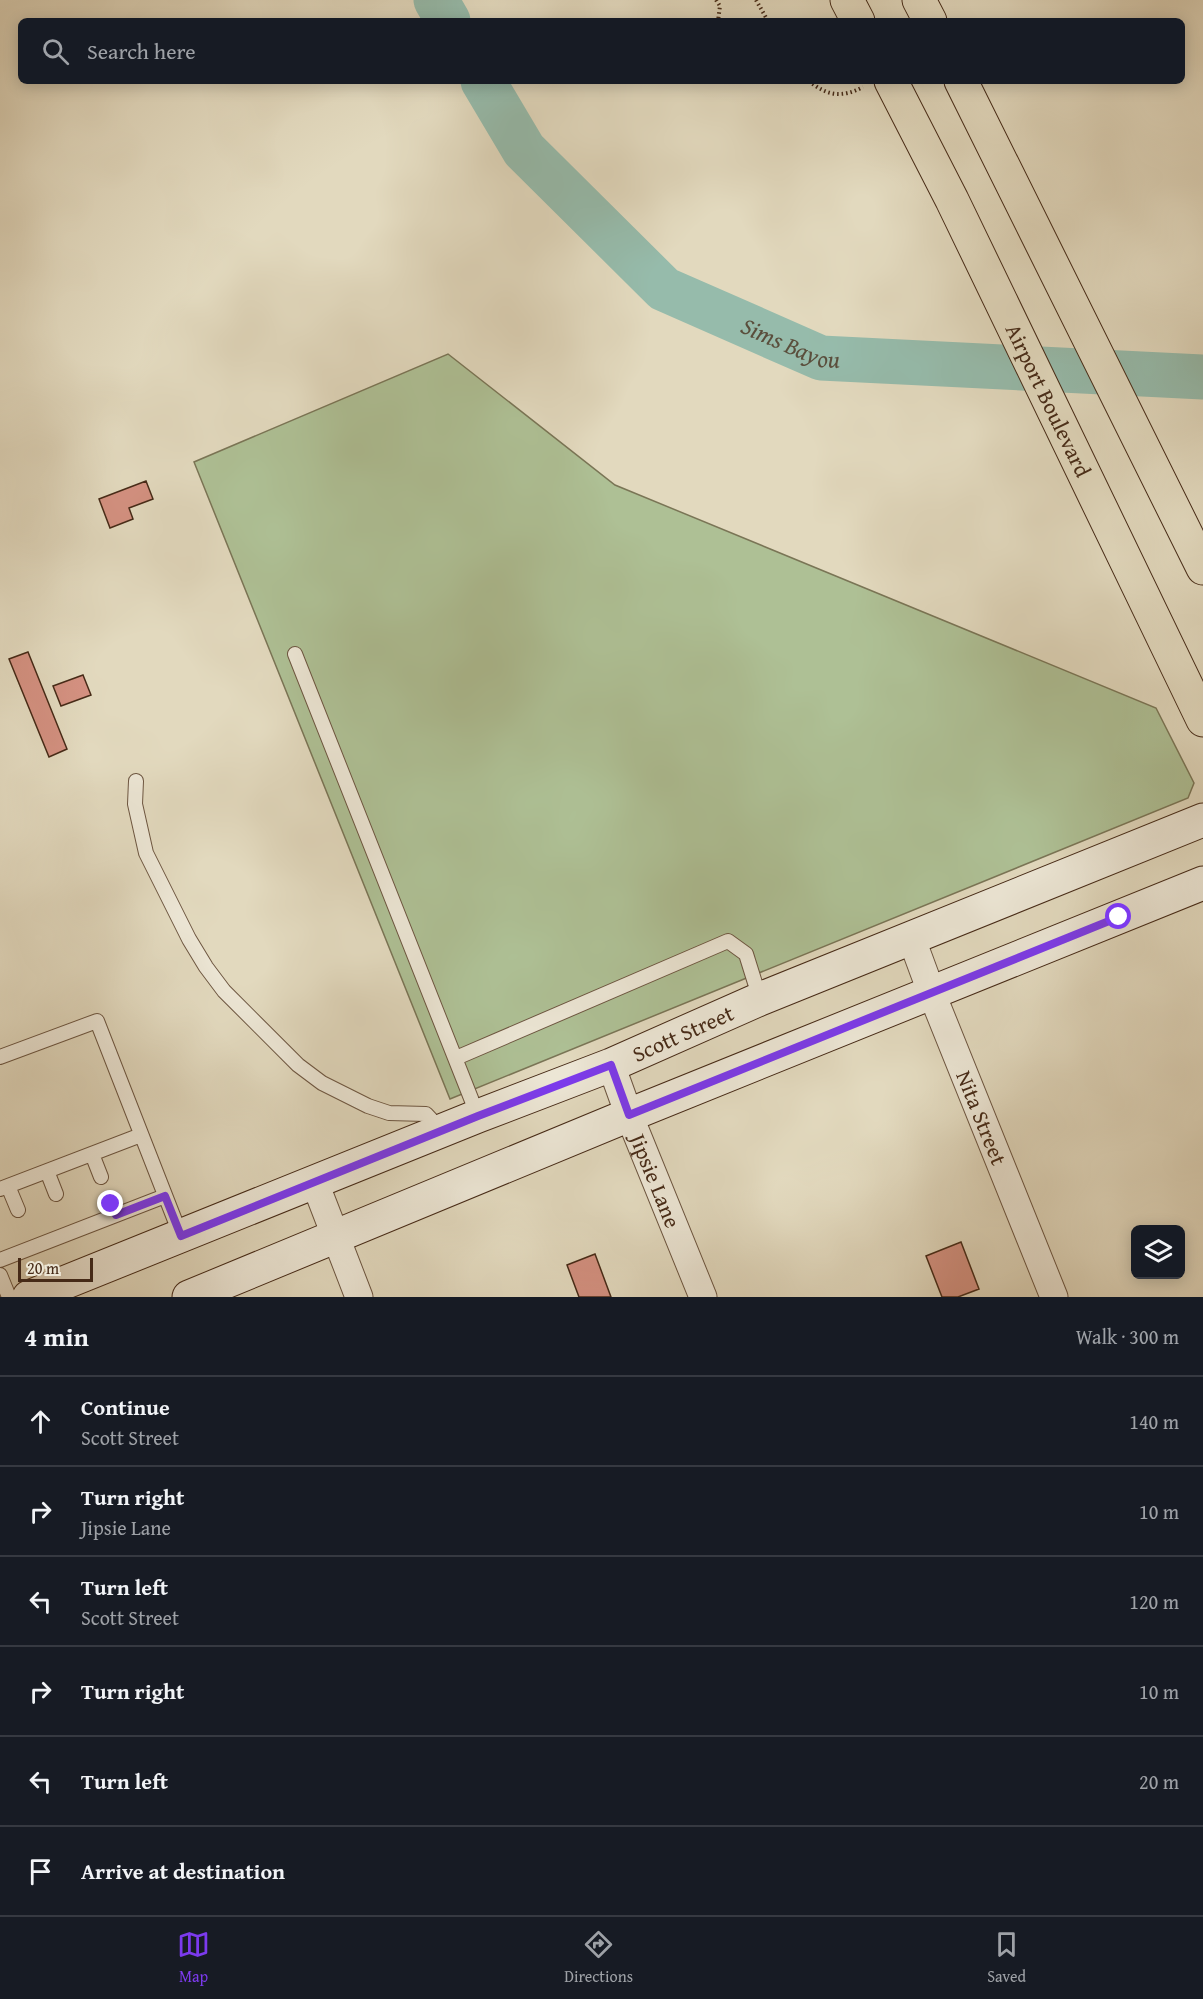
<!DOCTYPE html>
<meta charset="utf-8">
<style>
body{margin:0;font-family:"Gentium Book Plus",serif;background:#242831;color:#f1f3f6}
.controls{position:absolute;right:18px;bottom:18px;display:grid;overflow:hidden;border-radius:9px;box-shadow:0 3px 15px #0003}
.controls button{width:54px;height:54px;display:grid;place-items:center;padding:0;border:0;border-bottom:2px solid #363941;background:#171b24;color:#f1f3f6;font:30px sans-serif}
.scale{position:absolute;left:18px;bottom:15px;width:75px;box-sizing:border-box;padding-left:6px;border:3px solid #462a17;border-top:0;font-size:16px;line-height:21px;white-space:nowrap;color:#462a17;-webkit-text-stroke:4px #ece6d5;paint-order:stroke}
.stop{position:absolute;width:18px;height:18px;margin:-14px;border:4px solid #7c3aed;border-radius:50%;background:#fff}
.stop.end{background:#7c3aed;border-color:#fff;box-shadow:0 2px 6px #0008}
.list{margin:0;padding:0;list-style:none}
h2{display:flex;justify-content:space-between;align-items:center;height:78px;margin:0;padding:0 24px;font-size:26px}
h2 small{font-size:20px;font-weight:400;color:#9ea1a6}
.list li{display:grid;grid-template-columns:39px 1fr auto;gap:18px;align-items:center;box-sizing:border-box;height:90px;padding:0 24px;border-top:2px solid #363941}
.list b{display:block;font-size:22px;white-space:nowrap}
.list p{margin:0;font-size:20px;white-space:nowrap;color:#9ea1a6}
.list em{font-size:20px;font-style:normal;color:#9ea1a6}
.icon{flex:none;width:33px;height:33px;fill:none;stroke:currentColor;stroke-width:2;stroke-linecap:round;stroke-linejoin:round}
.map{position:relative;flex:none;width:1203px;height:1297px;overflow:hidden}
.search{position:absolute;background:#171b24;box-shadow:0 3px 15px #0003;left:18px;right:18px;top:18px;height:66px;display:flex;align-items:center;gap:15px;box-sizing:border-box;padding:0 21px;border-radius:9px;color:#9ea1a6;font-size:22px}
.sheet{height:618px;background:#171b24}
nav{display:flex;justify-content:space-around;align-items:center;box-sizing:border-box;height:84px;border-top:2px solid #363941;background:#171b24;font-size:16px;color:#9ea1a6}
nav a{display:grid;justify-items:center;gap:3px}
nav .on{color:#7c3aed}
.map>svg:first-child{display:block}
.green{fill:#aec095;stroke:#7a7556;stroke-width:1.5}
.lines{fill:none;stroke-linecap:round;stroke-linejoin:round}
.river{stroke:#96bbab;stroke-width:45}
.building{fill:#d49181;stroke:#462a17;stroke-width:1.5}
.lane-casing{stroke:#6d5641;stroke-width:16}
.street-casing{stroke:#6d5641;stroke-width:29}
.secondary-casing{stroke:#462a17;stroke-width:35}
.primary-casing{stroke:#462a17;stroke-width:35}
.path{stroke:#462a17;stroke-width:4;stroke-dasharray:1.5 3;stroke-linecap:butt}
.lane{stroke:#ece6d5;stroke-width:14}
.street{stroke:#ece6d5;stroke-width:27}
.secondary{stroke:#ece6d5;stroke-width:33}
.primary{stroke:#e2d9be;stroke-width:33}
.route{stroke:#7c3aed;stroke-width:8}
.labels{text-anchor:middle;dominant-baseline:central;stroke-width:6;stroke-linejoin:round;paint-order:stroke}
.street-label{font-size:22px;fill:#462a17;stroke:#ece6d5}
.water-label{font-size:24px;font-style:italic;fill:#5a4e3c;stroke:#ece6d5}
</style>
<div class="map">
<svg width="1203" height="1297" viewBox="0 0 1203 1297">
<rect width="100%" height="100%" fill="#e2d9be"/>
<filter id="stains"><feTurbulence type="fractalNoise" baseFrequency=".00333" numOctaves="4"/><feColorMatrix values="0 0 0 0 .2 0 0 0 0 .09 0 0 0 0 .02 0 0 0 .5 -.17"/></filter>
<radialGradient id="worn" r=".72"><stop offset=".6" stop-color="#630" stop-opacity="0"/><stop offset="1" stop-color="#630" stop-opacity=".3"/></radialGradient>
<path class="green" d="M448 354 615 485 1156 708 1194 783 1188 798 450 1099 194 462Z"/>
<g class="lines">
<g class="river">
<path d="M436 0 448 21"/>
<path id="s1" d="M483 81 524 150 664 289 821 358 1203 377"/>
</g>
</g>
<path class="building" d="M146 481 153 499 129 508 133 519 110 528 99 499Z
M28 652 67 749 49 757 9 659Z
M83 675 91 695 61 706 53 686Z
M961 1242 979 1289 958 1297H942L926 1256Z
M595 1254 611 1297H579L567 1265Z"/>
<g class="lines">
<g class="lane-casing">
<path id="lane" d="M295 654 478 1116
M136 781 135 804 146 853 189 939 206 967 224 991 298 1065 322 1083 368 1106 389 1113 426 1114 442 1131
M0 1057 97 1021 181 1236
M456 1058 728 941 746 954 760 999
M92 1154 101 1177
M47 1171 56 1194
M8 1186 18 1210
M0 1189 141 1135
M0 1260 165 1196
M0 1275 9 1297"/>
</g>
<g class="street-casing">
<g id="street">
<path id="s2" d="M911 937 932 994 1054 1297"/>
<path id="s3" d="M611 1065 629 1115 703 1297"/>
<path d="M315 1183 359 1297"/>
</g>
</g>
<g class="secondary-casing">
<g id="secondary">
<path id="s4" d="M29 1297 478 1116 611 1065 760 999 1203 820"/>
<path d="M189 1297 629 1115 1203 883"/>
</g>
</g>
<g class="primary-casing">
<g id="primary">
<path d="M847 0 858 21"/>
<path d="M919 0 930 21"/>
<path id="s5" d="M891 81 952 200 1203 720"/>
<path d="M961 81 1203 568"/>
</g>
</g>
<path class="path" d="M716 0 720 6 718 21
M756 0 768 21
M809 81C827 96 842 98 863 87"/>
<use href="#lane" class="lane"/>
<use href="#street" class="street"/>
<use href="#secondary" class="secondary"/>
<use href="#primary" class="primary"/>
</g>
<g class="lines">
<path class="route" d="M111 1204 116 1215 165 1196 181 1236 478 1116 611 1065 629 1115 1119 917"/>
</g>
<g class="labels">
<g class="street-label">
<text stroke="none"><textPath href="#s5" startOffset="356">Airport Boulevard</textPath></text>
<text stroke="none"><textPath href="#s4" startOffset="705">Scott Street</textPath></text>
<text stroke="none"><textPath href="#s2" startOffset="194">Nita Street</textPath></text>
<text stroke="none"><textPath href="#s3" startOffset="124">Jipsie Lane</textPath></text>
</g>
<g class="water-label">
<text stroke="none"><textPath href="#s1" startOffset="416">Sims Bayou</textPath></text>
</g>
</g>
<rect width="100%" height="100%" filter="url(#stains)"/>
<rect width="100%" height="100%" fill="url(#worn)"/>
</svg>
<div class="controls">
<button><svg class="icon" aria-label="layers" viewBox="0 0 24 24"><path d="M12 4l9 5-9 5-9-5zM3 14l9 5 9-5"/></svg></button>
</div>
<div class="scale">20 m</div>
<div class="stop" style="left:1119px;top:917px"></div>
<div class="stop end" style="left:111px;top:1204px"></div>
<div class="search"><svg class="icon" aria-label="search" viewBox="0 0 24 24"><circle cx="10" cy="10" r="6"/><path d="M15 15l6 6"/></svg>Search here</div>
</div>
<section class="sheet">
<h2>4 min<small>Walk · 300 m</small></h2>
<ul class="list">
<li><svg class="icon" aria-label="ahead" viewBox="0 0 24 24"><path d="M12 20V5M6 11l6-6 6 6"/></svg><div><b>Continue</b><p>Scott Street</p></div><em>140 m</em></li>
<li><svg class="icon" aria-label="right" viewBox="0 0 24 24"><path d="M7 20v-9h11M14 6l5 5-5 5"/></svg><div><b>Turn right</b><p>Jipsie Lane</p></div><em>10 m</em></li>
<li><svg class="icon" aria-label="left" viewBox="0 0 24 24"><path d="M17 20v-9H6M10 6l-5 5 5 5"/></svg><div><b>Turn left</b><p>Scott Street</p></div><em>120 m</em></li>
<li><svg class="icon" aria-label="right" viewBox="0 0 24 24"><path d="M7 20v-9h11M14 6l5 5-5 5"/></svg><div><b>Turn right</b></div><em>10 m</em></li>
<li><svg class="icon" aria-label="left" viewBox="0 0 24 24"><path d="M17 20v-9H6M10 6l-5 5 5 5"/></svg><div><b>Turn left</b></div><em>20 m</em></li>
<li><svg class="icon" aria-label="arrive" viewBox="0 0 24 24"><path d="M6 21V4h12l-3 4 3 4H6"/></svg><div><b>Arrive at destination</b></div></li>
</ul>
</section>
<nav>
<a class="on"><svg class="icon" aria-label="map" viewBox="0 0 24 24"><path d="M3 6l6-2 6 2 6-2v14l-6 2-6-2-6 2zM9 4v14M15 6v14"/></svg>Map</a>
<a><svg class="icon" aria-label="directions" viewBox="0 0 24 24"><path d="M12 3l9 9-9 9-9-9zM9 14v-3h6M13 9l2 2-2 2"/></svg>Directions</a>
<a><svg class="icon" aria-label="saved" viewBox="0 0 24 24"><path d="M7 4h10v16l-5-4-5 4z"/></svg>Saved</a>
</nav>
